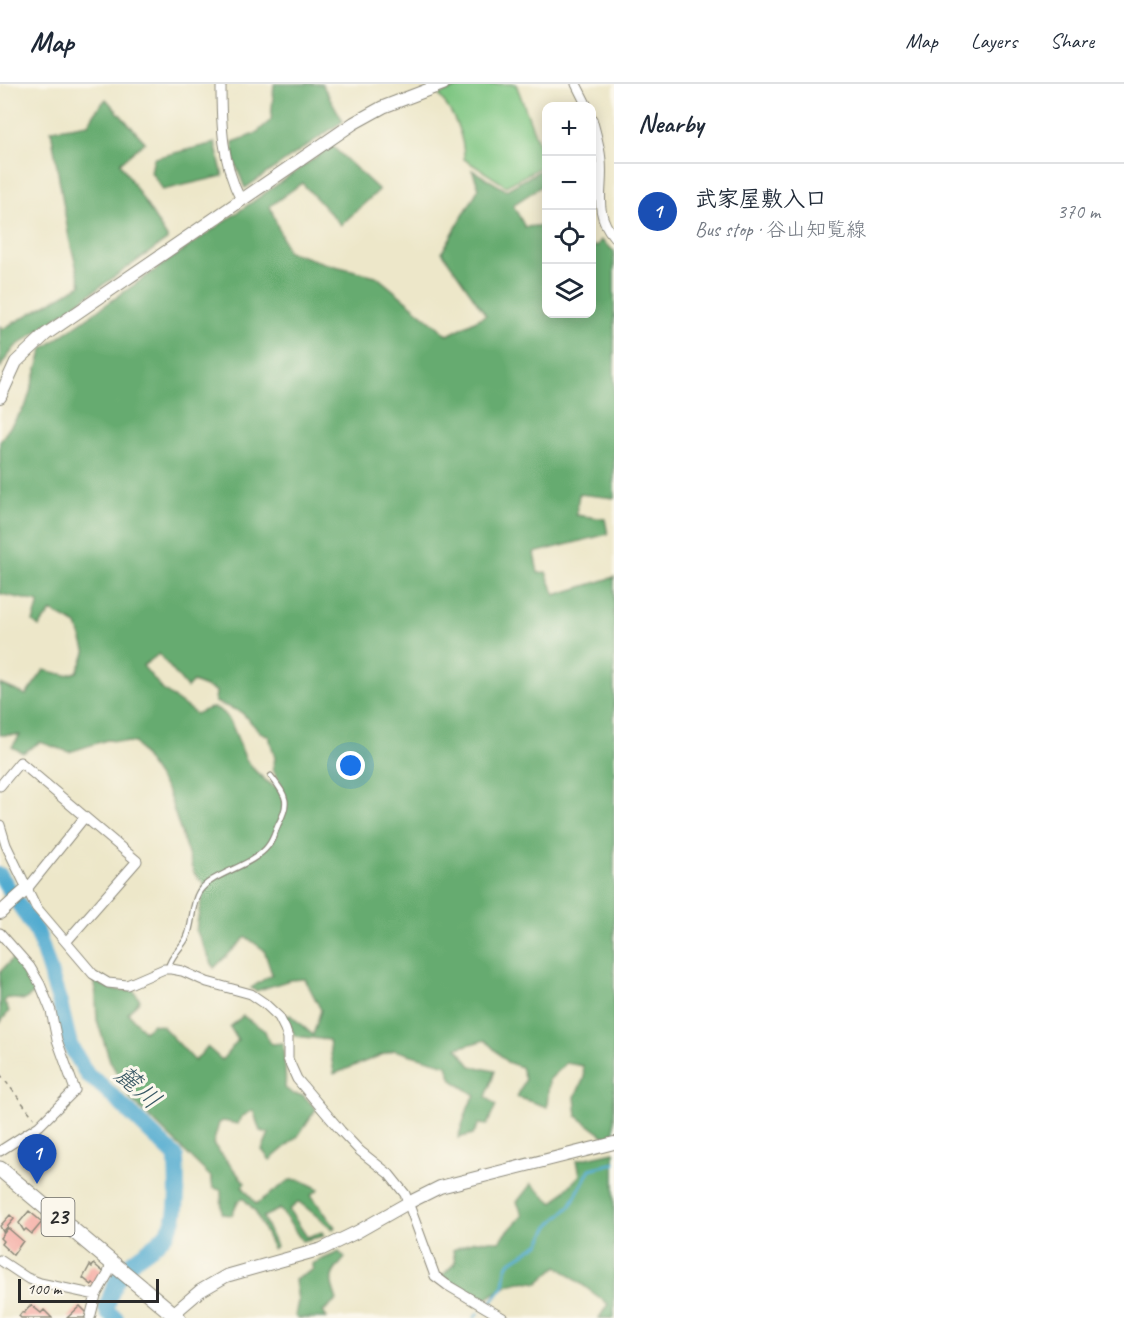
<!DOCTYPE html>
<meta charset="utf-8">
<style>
body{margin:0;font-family:Caveat,"Klee One",sans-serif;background:#f2f2f3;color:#1f2937}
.controls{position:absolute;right:18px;top:18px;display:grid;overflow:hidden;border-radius:12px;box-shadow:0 3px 15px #0003}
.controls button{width:54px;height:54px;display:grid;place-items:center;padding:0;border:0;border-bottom:2px solid #e0e1e3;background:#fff;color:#1f2937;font:30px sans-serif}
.scale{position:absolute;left:18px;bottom:15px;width:141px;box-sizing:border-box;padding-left:6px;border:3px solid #2b2b2b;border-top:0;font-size:16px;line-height:21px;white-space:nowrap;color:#2b2b2b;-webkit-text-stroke:4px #fbf7ec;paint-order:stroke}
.you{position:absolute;left:351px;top:682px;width:21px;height:21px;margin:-15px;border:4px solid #fff;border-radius:50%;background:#1a73e8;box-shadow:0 0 0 9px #1a73e833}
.badge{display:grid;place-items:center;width:39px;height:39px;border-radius:50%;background:#7c3aed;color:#fff;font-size:20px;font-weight:700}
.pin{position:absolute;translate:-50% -50px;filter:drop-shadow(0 2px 3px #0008)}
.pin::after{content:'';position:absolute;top:32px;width:21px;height:18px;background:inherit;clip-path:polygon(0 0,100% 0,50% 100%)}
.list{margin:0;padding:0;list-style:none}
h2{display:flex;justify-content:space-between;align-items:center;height:78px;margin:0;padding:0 24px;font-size:26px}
h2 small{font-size:20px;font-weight:400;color:#747a83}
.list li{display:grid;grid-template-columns:39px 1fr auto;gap:18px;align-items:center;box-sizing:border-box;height:96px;padding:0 24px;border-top:2px solid #e0e1e3}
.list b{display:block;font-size:22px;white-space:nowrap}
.list p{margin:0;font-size:20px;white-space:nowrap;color:#747a83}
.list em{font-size:20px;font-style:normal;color:#747a83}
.icon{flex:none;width:33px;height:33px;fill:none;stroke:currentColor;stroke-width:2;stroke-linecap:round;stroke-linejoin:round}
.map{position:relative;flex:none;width:614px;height:1234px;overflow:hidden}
header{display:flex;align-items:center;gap:36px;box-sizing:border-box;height:84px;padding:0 30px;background:#fff;border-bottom:2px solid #e0e1e3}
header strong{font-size:28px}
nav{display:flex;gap:33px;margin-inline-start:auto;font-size:21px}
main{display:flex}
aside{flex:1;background:#fff}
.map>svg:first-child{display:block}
.green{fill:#7ec682;stroke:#547856;stroke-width:1.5}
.forest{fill:#66ab70;stroke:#486b4e;stroke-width:1.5;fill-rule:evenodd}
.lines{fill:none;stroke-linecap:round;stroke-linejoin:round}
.stream{stroke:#53acd0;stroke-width:3}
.river{stroke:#53acd0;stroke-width:16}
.building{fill:#f49f97}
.service-casing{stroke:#8c897a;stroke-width:7}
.minor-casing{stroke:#8c897a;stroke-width:11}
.tertiary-casing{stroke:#8c897a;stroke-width:14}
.primary-casing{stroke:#8c897a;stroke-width:17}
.path{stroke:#8c897a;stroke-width:1.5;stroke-dasharray:4.5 4.5;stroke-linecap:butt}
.service{stroke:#fff;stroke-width:4.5}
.minor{stroke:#fff;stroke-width:9}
.tertiary{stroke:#fff;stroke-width:12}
.primary{stroke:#fff;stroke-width:15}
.labels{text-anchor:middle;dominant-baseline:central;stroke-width:6;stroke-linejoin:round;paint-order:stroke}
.shield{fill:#fbf7ec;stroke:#696865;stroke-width:1.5}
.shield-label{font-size:22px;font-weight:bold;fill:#2b2b2b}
.water-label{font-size:26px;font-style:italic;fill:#395865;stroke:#fbf7ec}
</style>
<header>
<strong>Map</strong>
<nav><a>Map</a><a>Layers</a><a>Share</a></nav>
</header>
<main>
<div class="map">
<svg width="614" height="1234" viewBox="0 0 614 1234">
<rect width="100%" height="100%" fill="#fbf7ec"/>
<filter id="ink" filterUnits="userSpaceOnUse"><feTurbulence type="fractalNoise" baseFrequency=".0167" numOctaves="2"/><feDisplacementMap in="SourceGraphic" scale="12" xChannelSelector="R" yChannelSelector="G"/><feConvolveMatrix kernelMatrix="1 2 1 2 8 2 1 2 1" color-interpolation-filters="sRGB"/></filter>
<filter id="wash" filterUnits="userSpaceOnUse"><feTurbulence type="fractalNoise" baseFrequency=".008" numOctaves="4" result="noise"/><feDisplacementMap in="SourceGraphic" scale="24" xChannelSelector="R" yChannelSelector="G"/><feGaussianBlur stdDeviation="1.35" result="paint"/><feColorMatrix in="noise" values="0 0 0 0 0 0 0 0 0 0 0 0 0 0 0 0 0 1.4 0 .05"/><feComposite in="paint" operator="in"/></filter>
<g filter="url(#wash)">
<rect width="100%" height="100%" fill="#ede7c9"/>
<path class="green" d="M466 0H516L546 80 506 102 464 75C464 50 454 30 439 11Z"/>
<path class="forest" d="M274 0H322L343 37 245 104 234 76 233 58 255 50 271 36Z
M106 15 145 58 120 79 168 155 15 263 4 277 0 285V242L3 245 81 201 69 154 51 46 88 40 98 24Z
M215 59 223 92 163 106 151 88 154 74Z
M332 62 379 106 341 141 302 99 270 122 287 167 327 180 376 192 448 251 486 231 442 168 479 104 472 86 506 106 546 83V99L513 121 525 143 546 141V230H592V161L596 163 601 156 614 167V414L579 410 576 431 605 435 608 450 534 469 538 489 546 488 555 511 614 493V1052L605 1053 577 1032 575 1013 584 994 583 982 566 979 549 996 547 1023 517 1013 525 996 521 983 507 978 485 956 457 964 471 982 495 987 486 1013 496 1021 487 1041 479 1040 473 1050 458 1054 469 1021 475 1011 452 996 447 981 394 966 334 990 329 956 295 952 286 933 290 931 313 951 321 926 305 895 290 896 256 907 251 904 272 890 264 866 246 853 214 884 196 846 204 800 194 789 168 708 135 659 107 656 69 668 40 658 23 669 12 663 20 651H0V600L26 611 44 586 66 591 77 588 86 569 77 541 51 527 39 543 33 538 39 518 0 510V357L26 321 43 265ZM159 570 187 604 193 598 216 607 215 618 241 628 260 648 269 652 275 674 273 685 282 706C269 701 256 689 247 677 239 664 233 631 218 625 210 622 203 627 196 630L163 606 143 582Z
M13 874 25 886 36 908 24 916 7 914 4 918 9 927 0 939V888Z
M95 897C108 905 117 908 133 906L140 916 128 929 144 947 153 940 162 942 195 977 207 963 222 976 238 956 230 943 243 932 265 947 268 956 272 960 283 959C283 974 287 989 285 1004L293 1010 303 1011 316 1025 298 1052 270 1076 262 1066 269 1049 260 1047 253 1026 241 1033 238 1040 223 1037 219 1039 213 1060 245 1099 242 1102 256 1120 290 1096H301L319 1105 311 1111 335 1143 333 1145 299 1118 289 1126 307 1153 322 1148 324 1152 302 1157 280 1125 263 1133 276 1162 273 1165 255 1127 243 1114 237 1119 232 1131 222 1130 221 1106 213 1104 211 1093 132 1016 110 977 97 936Z
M614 1068V1234H599L608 1220 557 1182 538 1199C516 1193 501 1205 483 1217L442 1192 455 1179 453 1166 474 1157H499L523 1131 517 1118 531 1100 553 1119 580 1091 577 1076Z
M339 1168 345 1174C329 1192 329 1193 337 1216L323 1228 327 1234H297L295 1232 298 1217 295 1196 314 1185 312 1180Z"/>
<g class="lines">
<path class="stream" d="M490 1220 504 1202 506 1185 509 1179 540 1159 549 1142 570 1122 590 1085 614 1079
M474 1234 478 1229"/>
<path class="river" d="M0 791 38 850 60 920 70 961 88 992 100 1000 176 1073C176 1091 180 1127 171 1142 162 1160 140 1169 126 1183 115 1195 111 1210 106 1225L108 1229 116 1234"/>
</g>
<g id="blocks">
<path class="building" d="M29 1127 42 1138 32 1150 26 1145 24 1147 19 1139Z
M10 1131 14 1135 3 1148 0 1142Z
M8 1144 23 1157 13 1171 1 1160 3 1157 0 1154Z
M94 1180 107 1191 97 1203 93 1199 92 1201 83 1194 90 1181 92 1183Z
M31 1221 41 1229 44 1226 52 1234H21L19 1232 22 1228 24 1229Z
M80 1222 88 1230 84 1234H67Z"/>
</g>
</g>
<g filter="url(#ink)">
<use href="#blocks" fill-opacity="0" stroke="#8c897a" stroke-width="1.5"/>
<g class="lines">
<g class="service-casing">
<path id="service" d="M168 884C171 871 181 865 187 853 193 840 191 821 199 808 211 789 252 783 268 762 273 756 275 748 278 741 291 717 286 712 271 692"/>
</g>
<g class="minor-casing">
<path id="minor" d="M221 0C221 39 222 80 241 116
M576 0 587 22
M592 35C596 49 600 63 601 77 604 105 592 127 614 153
M0 702 20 678 137 777 66 858
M0 741 6 761 36 823 93 890 108 899 127 901 164 885H171L182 887 207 898 251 910 264 919 279 933 285 945 288 954V975L297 995 341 1047 360 1067 389 1090 405 1110 435 1192 447 1201 503 1234
M27 805 84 734
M0 849 30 883 40 900 51 927 57 956 75 1006 39 1042 0 1067
M0 1176 27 1194 40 1199 96 1211 108 1190 111 1177
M90 1234 96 1211"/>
</g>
<g class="tertiary-casing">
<path id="tertiary" d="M0 313 16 278 46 250 354 39 383 23 443 0
M0 829 27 805
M173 1230 200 1207 226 1192 322 1165 357 1148 408 1119 440 1103 614 1059"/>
</g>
<g class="primary-casing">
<path id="primary" d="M0 1085 178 1234"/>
</g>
<path class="path" d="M0 990 34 1034"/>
<use href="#service" class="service"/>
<use href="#minor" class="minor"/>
<use href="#tertiary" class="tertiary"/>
<use href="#primary" class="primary"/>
</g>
</g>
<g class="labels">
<rect class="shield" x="41.5" y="1114" width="33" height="38" rx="4.5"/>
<g class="shield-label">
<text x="58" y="1133">23</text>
</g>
<g class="water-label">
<text transform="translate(138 1003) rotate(42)">麓川</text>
</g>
</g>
</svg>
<div class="controls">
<button>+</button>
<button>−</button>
<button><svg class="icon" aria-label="locate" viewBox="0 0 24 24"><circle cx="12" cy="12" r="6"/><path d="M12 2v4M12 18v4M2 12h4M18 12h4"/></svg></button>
<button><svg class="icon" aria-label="layers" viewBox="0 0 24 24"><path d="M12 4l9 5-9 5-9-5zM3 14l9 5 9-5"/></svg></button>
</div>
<div class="scale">100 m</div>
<div class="you"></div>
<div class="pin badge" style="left:37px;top:1100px;background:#1a4fb4">1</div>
</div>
<aside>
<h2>Nearby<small></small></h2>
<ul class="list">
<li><span class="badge" style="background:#1a4fb4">1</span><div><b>武家屋敷入口</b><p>Bus stop · 谷山知覧線</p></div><em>370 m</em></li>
</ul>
</aside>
</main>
